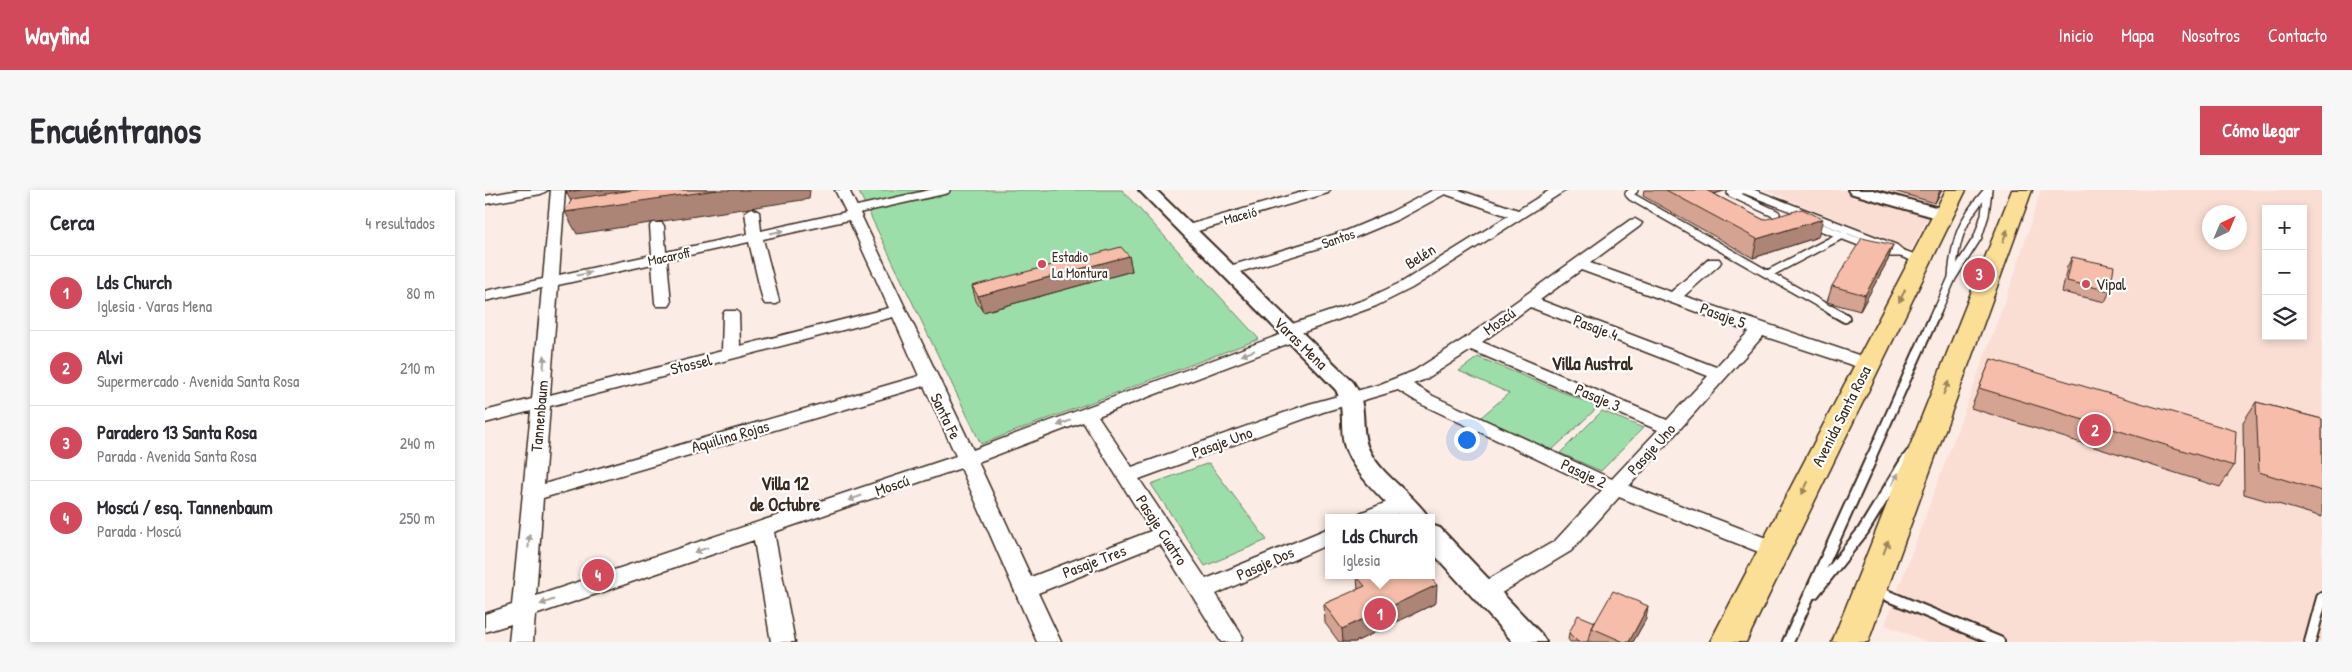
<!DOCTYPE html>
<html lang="es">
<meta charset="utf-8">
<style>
body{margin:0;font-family:"Patrick Hand",sans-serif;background:#f7f7f7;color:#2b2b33}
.controls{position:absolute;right:15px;top:15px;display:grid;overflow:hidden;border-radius:0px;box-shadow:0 2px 8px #0003}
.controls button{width:45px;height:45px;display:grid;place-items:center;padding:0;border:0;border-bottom:1px solid #e1e1e2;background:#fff;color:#2b2b33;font:25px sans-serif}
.compass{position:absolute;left:1717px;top:15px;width:45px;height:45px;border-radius:50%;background:#fff;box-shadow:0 2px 8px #0003;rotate:44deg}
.you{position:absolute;left:981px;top:249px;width:18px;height:18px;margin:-12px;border:4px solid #fff;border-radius:50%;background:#1a73e8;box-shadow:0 0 0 8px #1a73e833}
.badge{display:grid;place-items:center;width:32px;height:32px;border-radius:50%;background:#d1495b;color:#fff;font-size:16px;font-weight:700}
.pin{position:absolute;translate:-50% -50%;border:2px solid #fff;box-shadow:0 1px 5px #0006}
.popup{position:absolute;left:840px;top:324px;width:110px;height:65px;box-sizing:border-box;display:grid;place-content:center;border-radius:0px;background:#fff;filter:drop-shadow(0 1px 4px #0005);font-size:16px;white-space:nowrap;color:#7c7c81}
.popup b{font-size:19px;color:#2b2b33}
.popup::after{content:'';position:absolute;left:50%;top:100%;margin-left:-10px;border:10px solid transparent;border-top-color:#fff}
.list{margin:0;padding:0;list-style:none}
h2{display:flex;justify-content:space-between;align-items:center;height:65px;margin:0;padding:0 20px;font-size:21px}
h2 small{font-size:16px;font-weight:400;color:#7c7c81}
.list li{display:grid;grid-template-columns:32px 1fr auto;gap:15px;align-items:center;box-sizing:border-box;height:75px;padding:0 20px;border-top:1px solid #e1e1e2}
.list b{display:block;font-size:19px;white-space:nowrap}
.list p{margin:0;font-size:16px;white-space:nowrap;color:#7c7c81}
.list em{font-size:16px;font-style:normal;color:#7c7c81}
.icon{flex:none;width:28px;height:28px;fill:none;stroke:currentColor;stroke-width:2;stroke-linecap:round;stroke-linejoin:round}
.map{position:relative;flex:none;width:1837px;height:452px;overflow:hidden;border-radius:0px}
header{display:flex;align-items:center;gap:30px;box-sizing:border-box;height:70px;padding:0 25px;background:#d1495b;color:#fff}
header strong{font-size:24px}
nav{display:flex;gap:28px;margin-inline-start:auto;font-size:18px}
.intro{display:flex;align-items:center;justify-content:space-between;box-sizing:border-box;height:120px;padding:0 30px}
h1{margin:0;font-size:35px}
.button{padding:12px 22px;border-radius:0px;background:#d1495b;color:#fff;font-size:18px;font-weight:700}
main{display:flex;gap:30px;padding:0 30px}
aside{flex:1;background:#fff;border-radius:0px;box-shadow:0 2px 8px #0003}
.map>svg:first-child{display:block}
.built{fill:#faded4;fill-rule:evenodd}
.green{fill:#9cdea9;stroke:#6c8464}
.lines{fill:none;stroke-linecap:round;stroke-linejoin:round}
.service-far2-casing{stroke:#3b2a1e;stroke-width:10}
.service-far1-casing{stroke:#3b2a1e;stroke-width:12}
.service-casing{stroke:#3b2a1e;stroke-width:14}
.minor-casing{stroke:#3b2a1e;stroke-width:3}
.tertiary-casing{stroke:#3b2a1e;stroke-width:4}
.primary-casing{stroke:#3b2a1e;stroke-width:3}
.service-far2{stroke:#fff;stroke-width:7}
.service-far1{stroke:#fff;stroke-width:8}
.service{stroke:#fff;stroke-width:10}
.minor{fill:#fff;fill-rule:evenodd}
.tertiary{fill:#fff;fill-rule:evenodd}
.primary{fill:#fbdf96;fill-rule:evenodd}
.wall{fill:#d4a392;stroke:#3b2a1e}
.shaded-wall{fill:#ac8577;stroke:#3b2a1e}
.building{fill:#f6beaa;stroke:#3b2a1e}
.oneway{fill:#a79f9a}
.oneway2{fill:#9b845a}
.poi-dot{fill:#d1495b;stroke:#fff;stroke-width:2}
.labels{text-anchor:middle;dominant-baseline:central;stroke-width:4.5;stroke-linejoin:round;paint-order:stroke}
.far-street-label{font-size:14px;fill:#3b2a1e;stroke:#fff}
.far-poi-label{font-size:14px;fill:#3b2a1e;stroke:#fff;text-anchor:start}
.street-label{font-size:16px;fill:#3b2a1e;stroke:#fff}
.poi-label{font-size:16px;fill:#3b2a1e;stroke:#fff;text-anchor:start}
.neighbourhood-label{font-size:18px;font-weight:bold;fill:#3b2a1e;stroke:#fff}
</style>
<header>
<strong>Wayfind</strong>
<nav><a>Inicio</a><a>Mapa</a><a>Nosotros</a><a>Contacto</a></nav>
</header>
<div class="intro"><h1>Encuéntranos</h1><a class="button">Cómo llegar</a></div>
<main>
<aside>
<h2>Cerca<small>4 resultados</small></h2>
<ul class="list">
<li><span class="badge">1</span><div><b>Lds Church</b><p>Iglesia · Varas Mena</p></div><em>80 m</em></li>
<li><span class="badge">2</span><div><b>Alvi</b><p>Supermercado · Avenida Santa Rosa</p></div><em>210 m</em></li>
<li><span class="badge">3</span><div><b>Paradero 13 Santa Rosa</b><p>Parada · Avenida Santa Rosa</p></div><em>240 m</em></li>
<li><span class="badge">4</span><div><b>Moscú / esq. Tannenbaum</b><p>Parada · Moscú</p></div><em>250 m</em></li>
</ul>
</aside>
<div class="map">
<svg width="1837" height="452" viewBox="0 0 1837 452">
<rect width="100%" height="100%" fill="#fcece6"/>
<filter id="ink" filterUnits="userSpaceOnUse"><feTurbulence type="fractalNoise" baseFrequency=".02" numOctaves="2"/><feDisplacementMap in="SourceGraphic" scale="10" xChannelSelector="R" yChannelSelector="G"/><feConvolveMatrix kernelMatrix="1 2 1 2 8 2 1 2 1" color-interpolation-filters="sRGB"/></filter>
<g filter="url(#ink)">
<path class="built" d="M1280 0H1457L1426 60Z
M1556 0H1837V452H1443L1400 435 1528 89ZM1781 19H1818V146H1781ZM1724 22H1754V52H1724Z"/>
<path class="green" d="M373 0H637L774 149 496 254Z
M993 167 1113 217 1066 261 995 228 1024 203 974 181Z
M1117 221 1158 238 1116 281 1075 263Z
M724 273 782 350 720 376 666 294Z"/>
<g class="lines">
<g class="service-far2-casing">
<path id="service-far2" d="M1149 0 1144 4 1147 7 1349 122
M1257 0 1246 3 1291 24
M1260 0 1410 58 1416 63
M366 21 461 0
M1325 33 1403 63H1416L1435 70
M1283 84 1359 44
M1467 87C1470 49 1477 29 1503 0
M1452 122 1467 88 1493 47 1500 25 1503 0"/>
</g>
<g class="service-far1-casing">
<path id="service-far1" d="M1346 120 1360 128
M1385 270 1452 120
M1421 270 1425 264"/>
</g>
<g class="service-casing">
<path id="service" d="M1389 400 1514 452
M1329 403 1378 341 1422 269
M1303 452 1386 269
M1825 452 1837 408"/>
</g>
<g class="minor-casing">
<path id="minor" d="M34 0H63L56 4 0 14V6Z
M66 0H80L74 85 167 65 165 36 167 33H177L179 36 181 62 263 44 260 22 267 18 274 22 276 41 361 22 350 0H364L488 260 797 144 796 141 798 137 879 110 917 92 1023 26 960 4 914 29 871 47 748 84 743 86 735 81 738 78 861 41 904 23 948 0H974L1033 20 1065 0H1081L927 98 891 116 816 143 817 145 815 149 613 226 647 277 824 214 893 195 929 181 979 149 1145 30 1150 29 1157 33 1155 36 1105 73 1186 102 1224 69H1234L1236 72 1234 75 1199 106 1388 170 1391 174 1388 178H1376L1278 146 1144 296 1297 354 1300 360 1297 366 1289 368 1134 307 1086 361 1008 408 1000 411 992 408 988 402 992 396 1070 351 1117 300 936 214 913 200 838 222 654 289 721 389 844 338V354L731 404 758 447 755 452H736L675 354 553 403 576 452H552L476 278 289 342 310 452H286L269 350 50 425 48 452H24L26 434 0 442V424L27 415 46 221 0 233V221L47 209 57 98 0 111V101L58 89ZM364 30 404 118 255 156 254 124 252 121H240L238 124 237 161 65 205 73 95 167 74 170 113 172 116H184L186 113 182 70 264 52 278 111 280 114H292L294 111 278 49ZM1096 80 1264 141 1231 177 1055 110ZM1045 117 1223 186 1182 230 997 152ZM408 127 434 186 59 294 65 216ZM986 160 1173 240 1127 289 948 206 928 194 941 189ZM439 196 471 266 51 406 58 308ZM598 232 666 341 546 387 493 272Z
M824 0H845L843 3 706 43 701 44 694 40 696 37Z
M917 306 924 308 927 313C917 330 890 328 873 328L875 323Z"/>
</g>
<g class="tertiary-casing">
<path id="tertiary" d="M654 0H671L868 192C885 217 873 240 885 262 899 288 928 303 944 328H916C898 309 865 280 859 254 855 236 860 217 851 200Z
M1363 0H1388L1465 21 1467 25 1465 29 1459 30 1365 3Z
M946 335 955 338 1056 444 1061 452H1028L946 361Z"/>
</g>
<g class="primary-casing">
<path id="primary" d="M1461 0H1481L1261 452H1225Z
M1527 0H1547L1383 452H1347Z"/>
</g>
<use href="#service-far2" class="service-far2"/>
<use href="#service-far1" class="service-far1"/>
<use href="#service" class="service"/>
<use href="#minor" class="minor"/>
<use href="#tertiary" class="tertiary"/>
<use href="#primary" class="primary"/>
</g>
<path class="wall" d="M1159 0H1242L1229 4 1279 30 1333 47 1268 68 1158 6Z
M1405 0H1457L1450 13Z
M1408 55 1403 70 1375 121 1342 112 1347 96Z
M644 66 647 81 498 122 491 111 487 96Z
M1587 67 1625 101 1620 112 1577 102 1582 77Z
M1506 169 1749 276 1735 297 1486 218Z
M1771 212 1837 229V327L1759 304 1758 232Z
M872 387 951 413 870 452H854L840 433 839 414 873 400Z
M1161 429 1148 452H1107L1105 451 1104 452H1085L1083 449 1084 443 1110 432Z"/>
<path class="shaded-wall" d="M96 0H325L324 9 92 44 80 22 91 21 81 2Z
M1207 0H1242L1205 11Z
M1455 0H1457L1450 13Z
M1338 29 1333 47 1268 68 1272 49Z
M1408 55 1403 70 1375 121 1380 105Z
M644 66 647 81 498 122 493 106Z
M952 395 951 413 870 452H858L857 439Z
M1163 416 1161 429 1148 452H1144Z"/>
<path class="building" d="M82 0H96L81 2Z
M148 0H232L80 22 87 9Z
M1181 0H1221L1279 30 1317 19 1338 29 1272 49Z
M1377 48 1408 55 1380 105 1347 96Z
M636 57 644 66 493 106 487 96Z
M1587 67 1629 76 1625 101 1582 91Z
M1506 169 1751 241 1749 276 1494 198Z
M1771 212 1837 229V301L1774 282Z
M877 385H943L952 395 857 439 839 414 880 396 872 387Z
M1128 401 1163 416 1144 452H1139L1107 438Z
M1093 425 1110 432 1107 438 1105 446 1102 452H1093L1084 443Z"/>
<defs><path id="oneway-solid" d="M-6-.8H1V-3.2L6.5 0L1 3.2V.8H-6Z" transform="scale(1.25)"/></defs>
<g class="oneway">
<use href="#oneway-solid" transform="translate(292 42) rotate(-12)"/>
<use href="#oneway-solid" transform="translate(99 84) rotate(-12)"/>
<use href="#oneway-solid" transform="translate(763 163) rotate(159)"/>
<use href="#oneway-solid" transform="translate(59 172) rotate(-85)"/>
<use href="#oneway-solid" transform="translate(579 233) rotate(159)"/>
<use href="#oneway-solid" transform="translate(1410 289) rotate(-63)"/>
<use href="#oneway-solid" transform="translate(370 308) rotate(161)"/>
<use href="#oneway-solid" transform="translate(44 351) rotate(-85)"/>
<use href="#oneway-solid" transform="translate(216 360) rotate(161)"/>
<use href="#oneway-solid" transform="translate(62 412) rotate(161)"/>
</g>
<g class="oneway2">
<use href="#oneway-solid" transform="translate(1520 46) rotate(-69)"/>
<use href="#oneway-solid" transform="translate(1417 106) rotate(117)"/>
<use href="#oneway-solid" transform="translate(1461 198) rotate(-68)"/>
<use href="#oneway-solid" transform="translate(1320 298) rotate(116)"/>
<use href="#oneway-solid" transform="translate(1401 357) rotate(-70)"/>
</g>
</g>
<g class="poi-dot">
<circle cx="557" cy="74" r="5"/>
<circle cx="1601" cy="94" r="5"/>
</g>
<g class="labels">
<g class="far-street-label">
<text transform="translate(755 25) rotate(-15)">Maceió</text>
<text transform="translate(853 48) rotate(-19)">Santos</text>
<text transform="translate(184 66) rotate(-12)">Macaroff</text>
</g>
<g class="far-poi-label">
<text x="567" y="66">Estadio<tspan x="567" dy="16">La Montura</tspan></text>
</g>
<g class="street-label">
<text transform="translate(935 66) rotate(-32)">Belén</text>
<text transform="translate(1238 125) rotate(20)">Pasaje 5</text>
<text transform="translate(1014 131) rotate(-36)">Moscú</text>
<text transform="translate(1111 137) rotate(21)">Pasaje 4</text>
<text transform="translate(816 153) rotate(44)">Varas Mena</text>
<text transform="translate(206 174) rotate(-14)">Stossel</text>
<text transform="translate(1113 207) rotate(23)">Pasaje 3</text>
<text transform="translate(54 226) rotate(-85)">Tannenbaum</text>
<text transform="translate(461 226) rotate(64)">Santa Fe</text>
<text transform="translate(1356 226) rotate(-63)">Avenida Santa Rosa</text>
<text transform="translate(245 246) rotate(-16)">Aquilina Rojas</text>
<text transform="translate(737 252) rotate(-20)">Pasaje Uno</text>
<text transform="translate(1166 259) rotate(-48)">Pasaje Uno</text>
<text transform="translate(1099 283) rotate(25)">Pasaje 2</text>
<text transform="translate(407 295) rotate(-19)">Moscú</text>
<text transform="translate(677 340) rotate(57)">Pasaje Cuatro</text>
<text transform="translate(609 371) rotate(-21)">Pasaje Tres</text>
<text transform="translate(780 373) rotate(-24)">Pasaje Dos</text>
</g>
<g class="poi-label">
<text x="1611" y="94">Vipal</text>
</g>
<g class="neighbourhood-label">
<text x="1107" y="173">Villa Austral</text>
<text x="300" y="293">Villa 12<tspan x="300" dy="21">de Octubre</tspan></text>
</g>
</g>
</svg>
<div class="controls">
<button>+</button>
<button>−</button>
<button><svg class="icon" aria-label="layers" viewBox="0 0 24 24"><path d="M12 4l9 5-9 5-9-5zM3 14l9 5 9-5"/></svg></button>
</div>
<svg class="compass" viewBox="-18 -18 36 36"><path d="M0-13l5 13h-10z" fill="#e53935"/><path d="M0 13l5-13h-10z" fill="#7c7c81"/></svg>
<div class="you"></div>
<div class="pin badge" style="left:895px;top:424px">1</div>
<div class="popup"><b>Lds Church</b>Iglesia</div>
<div class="pin badge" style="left:1610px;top:240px">2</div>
<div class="pin badge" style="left:1494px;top:84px">3</div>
<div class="pin badge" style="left:113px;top:385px">4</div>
</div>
</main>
